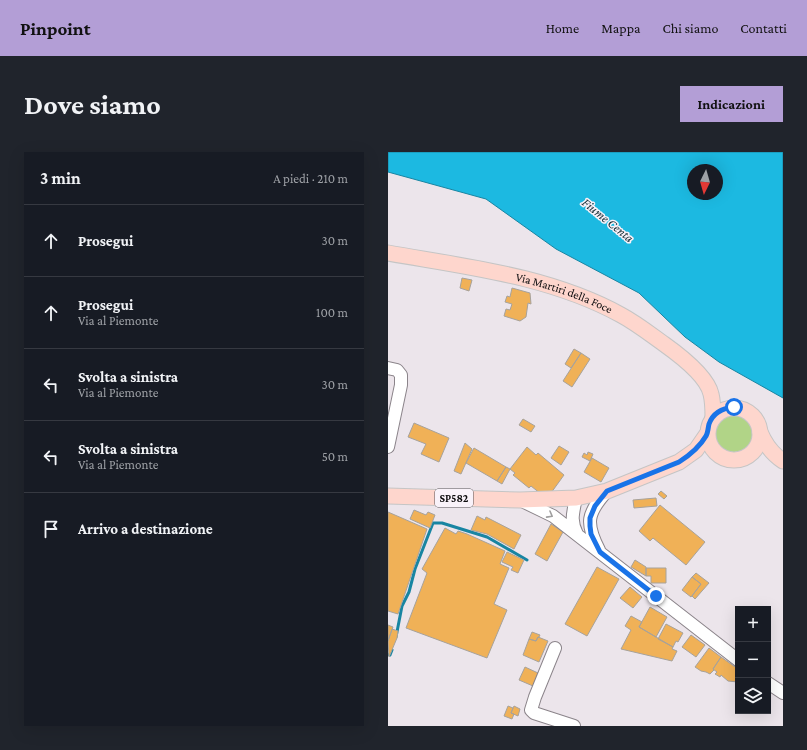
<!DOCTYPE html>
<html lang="it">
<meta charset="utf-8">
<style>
body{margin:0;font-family:"Crimson Pro",serif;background:#20242c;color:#f1f3f6}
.controls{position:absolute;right:12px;bottom:12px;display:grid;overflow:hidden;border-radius:0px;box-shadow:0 4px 16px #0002}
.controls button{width:36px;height:36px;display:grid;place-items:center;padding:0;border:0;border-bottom:1px solid #363941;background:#171b24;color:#f1f3f6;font:20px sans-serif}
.compass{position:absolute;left:299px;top:12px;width:36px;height:36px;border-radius:50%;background:#171b24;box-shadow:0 4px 16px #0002;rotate:185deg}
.stop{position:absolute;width:12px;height:12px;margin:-9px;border:3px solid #1a73e8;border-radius:50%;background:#fff}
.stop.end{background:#1a73e8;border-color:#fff;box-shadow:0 1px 4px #0008}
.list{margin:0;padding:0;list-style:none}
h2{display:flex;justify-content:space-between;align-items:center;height:52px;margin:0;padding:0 16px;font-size:17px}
h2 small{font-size:13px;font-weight:400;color:#9ea1a6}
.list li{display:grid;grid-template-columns:26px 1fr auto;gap:12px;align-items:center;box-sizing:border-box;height:72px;padding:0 16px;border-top:1px solid #363941}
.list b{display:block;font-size:15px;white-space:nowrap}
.list p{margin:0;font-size:13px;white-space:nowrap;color:#9ea1a6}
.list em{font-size:13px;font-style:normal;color:#9ea1a6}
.icon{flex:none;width:22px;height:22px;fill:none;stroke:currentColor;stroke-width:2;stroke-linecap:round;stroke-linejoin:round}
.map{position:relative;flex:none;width:395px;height:574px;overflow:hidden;border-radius:0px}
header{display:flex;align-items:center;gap:24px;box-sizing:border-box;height:56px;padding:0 20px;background:#b39ed6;color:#111}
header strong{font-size:19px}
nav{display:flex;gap:22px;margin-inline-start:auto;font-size:14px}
.intro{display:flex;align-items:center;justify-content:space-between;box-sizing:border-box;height:96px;padding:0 24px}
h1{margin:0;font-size:28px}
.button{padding:10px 18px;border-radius:0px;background:#b39ed6;color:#111;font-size:14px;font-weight:700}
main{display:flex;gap:24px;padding:0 24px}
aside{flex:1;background:#171b24;border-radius:0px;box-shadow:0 4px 16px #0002}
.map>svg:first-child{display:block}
.green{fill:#b1d487}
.water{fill:#1cb9e1;stroke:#1885a2;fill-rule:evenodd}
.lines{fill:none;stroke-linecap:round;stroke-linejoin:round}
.stream{stroke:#1885a2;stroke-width:3}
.building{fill:#f0b157;stroke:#a7a29b}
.minor-casing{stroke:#8b848a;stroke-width:14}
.major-casing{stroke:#c5c5c5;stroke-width:17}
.minor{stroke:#fff;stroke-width:12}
.major{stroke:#fed6cd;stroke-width:15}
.oneway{stroke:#9f9e9f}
.route{stroke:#1a73e8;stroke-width:5}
.labels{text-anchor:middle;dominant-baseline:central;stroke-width:3;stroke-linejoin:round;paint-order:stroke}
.shield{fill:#f9f2f9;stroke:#545154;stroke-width:1}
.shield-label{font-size:11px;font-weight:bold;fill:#0e0c0e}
.street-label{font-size:12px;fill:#0e0c0e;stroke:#f9f2f9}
.water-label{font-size:13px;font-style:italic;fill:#193038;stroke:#f9f2f9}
</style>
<header>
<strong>Pinpoint</strong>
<nav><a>Home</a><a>Mappa</a><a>Chi siamo</a><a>Contatti</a></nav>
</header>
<div class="intro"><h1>Dove siamo</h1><a class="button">Indicazioni</a></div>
<main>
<aside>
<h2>3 min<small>A piedi · 210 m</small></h2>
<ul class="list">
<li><svg class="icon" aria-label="ahead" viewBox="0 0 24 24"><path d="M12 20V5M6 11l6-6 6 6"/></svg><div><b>Prosegui</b></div><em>30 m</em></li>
<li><svg class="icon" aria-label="ahead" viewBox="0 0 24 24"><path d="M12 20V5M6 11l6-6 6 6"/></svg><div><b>Prosegui</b><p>Via al Piemonte</p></div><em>100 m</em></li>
<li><svg class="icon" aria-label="left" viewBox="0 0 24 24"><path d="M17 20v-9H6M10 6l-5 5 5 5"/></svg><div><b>Svolta a sinistra</b><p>Via al Piemonte</p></div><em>30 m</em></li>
<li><svg class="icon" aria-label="left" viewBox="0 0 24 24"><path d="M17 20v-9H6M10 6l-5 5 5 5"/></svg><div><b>Svolta a sinistra</b><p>Via al Piemonte</p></div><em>50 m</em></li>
<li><svg class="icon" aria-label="arrive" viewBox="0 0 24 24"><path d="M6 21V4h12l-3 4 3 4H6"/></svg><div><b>Arrivo a destinazione</b></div></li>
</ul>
</aside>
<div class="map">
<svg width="395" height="574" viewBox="0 0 395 574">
<rect width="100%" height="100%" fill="#ece5eb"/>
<path class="green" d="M327 281a19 19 0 1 1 38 0a19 19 0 1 1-38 0Z"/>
<path class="water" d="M0 0H395V246L331 210 297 185 251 141 168 97 98 47 0 20ZM305 18H329V42H305Z"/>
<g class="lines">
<path class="stream" d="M8 485 14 454 21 440 27 417 45 371H54L99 385 139 408
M0 502 2 503 4 498"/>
</g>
<path class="building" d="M74 126 84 128 81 139 72 136Z
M124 136 142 141 143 152 140 151 138 165 132 169 116 164 118 157 122 158 124 152 117 150 119 144 122 145Z
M186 197 193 201 183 216 177 212Z
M193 201 202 207 184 235 175 229Z
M135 267 147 274 143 280 131 273Z
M26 271 61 286 51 310 33 302 38 292 20 285Z
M77 291 84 297 73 322 66 319Z
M171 294 181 300 173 313 163 306Z
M139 295 148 303 150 301 176 323 163 341 153 342 143 334 141 336 125 323 127 321 122 317Z
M86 296 118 315 109 329 78 311Z
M200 300 205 302 202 309 194 305 196 301 199 303Z
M204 306 221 316 213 330 196 320Z
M118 315 122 317 114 332 109 329Z
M273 339 279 344 276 347 270 342Z
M268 346 269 354 246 356 245 348Z
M272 353 317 390 298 413 265 386 262 389 251 379Z
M26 358 38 363 40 360 47 363 42 376 22 367Z
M0 360 39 377 10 462 0 459Z
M89 364 97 368 98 365 133 383 126 397 99 382 83 378Z
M163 372 175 380 159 409 147 402Z
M57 376 68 382 70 379 79 382 117 399 112 412 121 416 106 452 119 458 99 506 18 476 39 421 34 417Z
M119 400 136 408 130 421 123 418 125 415 114 410Z
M247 408 258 415V424L243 415Z
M209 415 231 427 199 484 177 472Z
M258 416H278V431H263V424H258Z
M308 421 321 431 307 447 304 444 313 432 304 425Z
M304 425 313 432 303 445 294 438Z
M242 435 254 445 245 456 232 446Z
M262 455 279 465 268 485 251 475Z
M243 464 254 470 251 475 285 495 284 497 289 499 284 509 233 497 243 478 237 474Z
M278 472 295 481 290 490 288 489 285 495 270 487Z
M0 473 5 475 0 489Z
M4 477 10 479 9 486 1 505 0 489Z
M144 480 152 483 151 485H150L148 489 141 487Z
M303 483 317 493 308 505 294 495Z
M150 485 160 489 151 510 135 503 141 487 148 489Z
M321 496 333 505 325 517 326 518 322 522 318 520 313 519 307 515Z
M333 505 350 517V530L340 529 333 523 332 525 327 522 329 520 325 517Z
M137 515 150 521 145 534 131 528Z
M120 554 125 556 123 561 126 562 124 567 116 564Z
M126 554 132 557 130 564 123 561Z"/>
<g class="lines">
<g class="minor-casing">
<path id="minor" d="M0 216 9 218 13 223V233L0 295
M188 346C185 361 182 369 189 382
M132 348 165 364 350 508
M211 398C197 371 199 361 219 339
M167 496 147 545 143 558 146 561 186 574
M380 531 395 541"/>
</g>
<g class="major-casing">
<g id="major">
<path id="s1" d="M0 101C79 115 162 124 233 163 248 171 262 182 276 192 290 202 319 224 323 242 325 250 325 258 325 266"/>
<circle cx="346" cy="282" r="26"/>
<path d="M372 280C377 292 384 302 395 309"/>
<path d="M0 344 132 348 188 346 219 339 291 310 308 298 319 282"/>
</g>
</g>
<use href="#minor" class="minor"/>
<use href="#major" class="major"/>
</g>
<defs><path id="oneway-chevron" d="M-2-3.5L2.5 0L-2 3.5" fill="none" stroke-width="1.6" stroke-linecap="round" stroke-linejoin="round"/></defs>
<use class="oneway" href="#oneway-chevron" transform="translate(162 363) rotate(29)"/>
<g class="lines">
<path class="route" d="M268 444 212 400 203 382 202 374V366L207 354 219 339 291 310C302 303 311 296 318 284 320 281 320 276 321 272 325 261 335 256 346 255"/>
</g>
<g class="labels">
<rect class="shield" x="47" y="337" width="38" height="18" rx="3"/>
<g class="shield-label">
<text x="66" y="346">SP582</text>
</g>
<g class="street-label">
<text stroke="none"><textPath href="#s1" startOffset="181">Via Martiri della Foce</textPath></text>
</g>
<g class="water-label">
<text transform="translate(220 68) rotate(39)">Fiume Centa</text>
</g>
</g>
</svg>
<div class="controls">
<button>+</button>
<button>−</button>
<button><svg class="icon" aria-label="layers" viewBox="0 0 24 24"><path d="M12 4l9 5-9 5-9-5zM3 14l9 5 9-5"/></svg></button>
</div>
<svg class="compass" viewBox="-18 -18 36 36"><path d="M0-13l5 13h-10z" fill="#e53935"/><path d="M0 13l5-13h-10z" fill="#9ea1a6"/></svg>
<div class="stop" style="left:346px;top:255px"></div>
<div class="stop end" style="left:268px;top:444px"></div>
</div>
</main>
